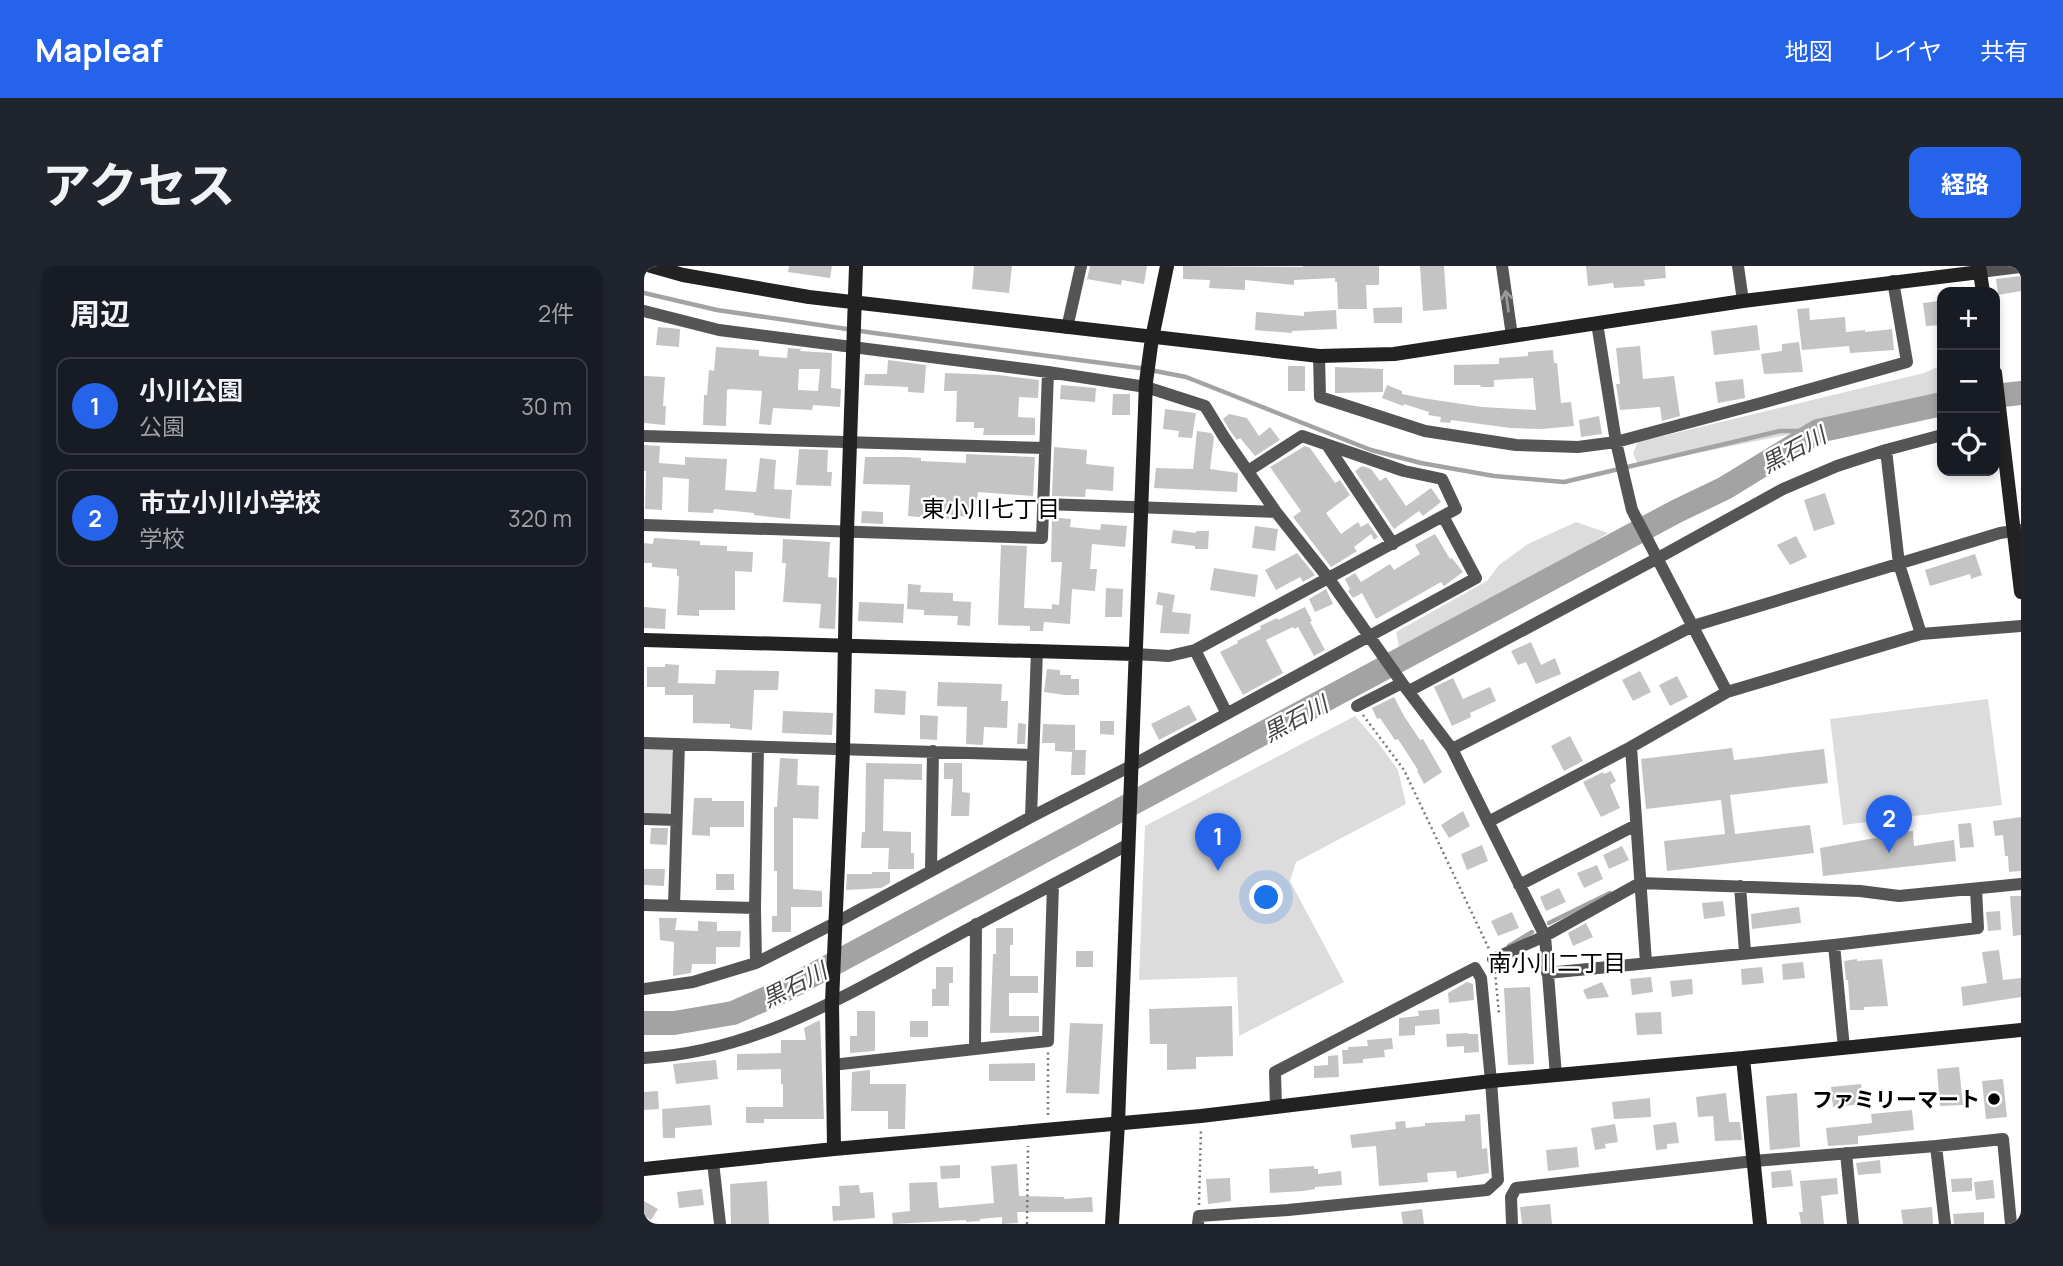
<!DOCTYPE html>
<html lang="ja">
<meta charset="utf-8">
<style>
body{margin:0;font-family:Manrope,"Noto Sans JP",sans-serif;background:#20242c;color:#f1f3f6}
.controls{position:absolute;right:21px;top:21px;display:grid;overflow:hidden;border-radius:14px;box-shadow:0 4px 10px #0003}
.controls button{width:63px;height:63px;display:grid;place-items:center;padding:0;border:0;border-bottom:2px solid #363941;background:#171b24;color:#f1f3f6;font:35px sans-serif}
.you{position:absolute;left:623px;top:632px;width:24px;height:24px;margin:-18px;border:5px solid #fff;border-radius:50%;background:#1a73e8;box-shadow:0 0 0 10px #1a73e833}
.badge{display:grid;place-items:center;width:46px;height:46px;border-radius:50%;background:#2563eb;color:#fff;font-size:23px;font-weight:700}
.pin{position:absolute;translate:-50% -58px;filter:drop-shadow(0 2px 4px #0008)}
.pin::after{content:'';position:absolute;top:37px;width:24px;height:21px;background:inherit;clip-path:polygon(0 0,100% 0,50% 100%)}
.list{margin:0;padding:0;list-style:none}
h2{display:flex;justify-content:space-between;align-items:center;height:91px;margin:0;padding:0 28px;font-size:30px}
h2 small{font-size:23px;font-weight:400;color:#9ea1a6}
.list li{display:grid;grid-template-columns:46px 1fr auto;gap:21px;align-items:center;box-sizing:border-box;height:98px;margin:0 14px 14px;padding:0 14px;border:2px solid #363941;border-radius:14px}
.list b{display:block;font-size:26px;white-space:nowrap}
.list p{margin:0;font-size:23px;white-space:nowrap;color:#9ea1a6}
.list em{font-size:23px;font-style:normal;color:#9ea1a6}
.icon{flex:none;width:38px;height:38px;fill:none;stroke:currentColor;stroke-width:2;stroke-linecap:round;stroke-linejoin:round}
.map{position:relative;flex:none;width:1377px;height:958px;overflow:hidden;border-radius:14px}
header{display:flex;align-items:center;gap:42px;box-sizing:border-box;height:98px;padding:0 35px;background:#2563eb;color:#fff}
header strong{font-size:33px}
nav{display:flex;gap:38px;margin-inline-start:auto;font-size:24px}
.intro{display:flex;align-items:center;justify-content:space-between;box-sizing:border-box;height:168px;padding:0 42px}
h1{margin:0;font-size:49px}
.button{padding:18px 32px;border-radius:14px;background:#2563eb;color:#fff;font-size:24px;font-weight:700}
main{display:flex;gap:42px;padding:0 42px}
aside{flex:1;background:#171b24;border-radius:14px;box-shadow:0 4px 10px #0003}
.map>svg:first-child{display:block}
.green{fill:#dcdcdc}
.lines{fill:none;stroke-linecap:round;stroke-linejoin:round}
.stream{stroke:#a3a3a3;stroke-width:4.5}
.river{stroke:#a3a3a3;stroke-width:24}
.building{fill:#c4c4c4;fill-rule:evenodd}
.path{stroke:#777;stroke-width:2.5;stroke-dasharray:2 3.5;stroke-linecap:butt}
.street{stroke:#555;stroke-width:12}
.secondary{stroke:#222;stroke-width:14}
.oneway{stroke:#999}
.poi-dot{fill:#000;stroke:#fff;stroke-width:2.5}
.labels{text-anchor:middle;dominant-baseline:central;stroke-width:5;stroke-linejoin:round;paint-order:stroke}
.poi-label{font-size:21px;font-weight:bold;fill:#000;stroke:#fff;text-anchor:end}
.water-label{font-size:23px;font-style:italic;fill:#444;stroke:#fff}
.neighbourhood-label{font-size:23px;fill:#000;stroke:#fff}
</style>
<header>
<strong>Mapleaf</strong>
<nav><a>地図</a><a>レイヤ</a><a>共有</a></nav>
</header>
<div class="intro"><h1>アクセス</h1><a class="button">経路</a></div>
<main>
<aside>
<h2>周辺<small>2件</small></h2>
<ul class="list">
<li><span class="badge">1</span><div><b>小川公園</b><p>公園</p></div><em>30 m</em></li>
<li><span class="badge">2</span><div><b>市立小川小学校</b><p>学校</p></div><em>320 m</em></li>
</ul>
</aside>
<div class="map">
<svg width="1377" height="958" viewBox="0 0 1377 958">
<rect width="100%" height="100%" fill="#fff"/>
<path class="green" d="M1298 99V129L1237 150 994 199 989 187 994 176 1280 107Z
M932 256 964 267 892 311 788 368 755 381 752 366 843 315 855 299 884 278Z
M1344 433 1358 539 1199 559 1186 453Z
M711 450 735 478 754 504 762 538 652 596 646 615 700 716 595 770 593 711 495 714 501 560Z
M0 482 27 483 30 488 28 545 23 549 0 548Z"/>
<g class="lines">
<path class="stream" d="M0 27 73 44 230 67 496 102 542 111 727 184 777 197 850 210 920 216 1136 165H1174
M905 657 966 627
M865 680 888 666"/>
<path class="river" d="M1351 130 1377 127
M0 757H30L89 747 137 726 1033 245 1081 222 1174 165 1298 138"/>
</g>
<path class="building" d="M145 0H188L186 12 144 6Z
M330 0H368L365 27 328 23Z
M446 0H503L500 18 478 14 477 19 443 13Z
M539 0 659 1V0H735V19H722L723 43H694L693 16H691V12L650 14V19L601 14V24L565 22 566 14 539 13Z
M776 0H800L803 43 779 45Z
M942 0H1021L1022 12 1000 14 1001 20 970 22 969 17 944 20Z
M1377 10V25L1354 29 1352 13Z
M1294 35 1297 59 1282 60 1279 37Z
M758 41V57H730L729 42Z
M1165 42 1166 54 1201 51 1202 66 1221 64V66L1248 63 1250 84 1206 87 1205 80 1158 84 1153 43Z
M692 44 693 63 648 65V67L611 64 612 46 660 50V46Z
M1113 59 1116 84 1070 89 1067 65Z
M14 61 36 63 35 81 12 79Z
M1155 76 1159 106 1120 108 1117 88 1138 85V78Z
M996 80 999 113 1030 110 1036 150 1018 155 1016 141 976 144 972 118H976L972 82Z
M72 81 115 84V90L143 92 144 82 157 83 156 85 188 87 187 122 197 123 196 141 169 139 168 144 129 142 127 159 115 158 118 125 86 123 83 124 82 160 59 159 60 129H63L65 104 70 105ZM155 103H176L174 125 154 124Z
M909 84 910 97H913L917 137 927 136 930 160 898 163 866 162 807 154 806 157 796 156 797 151 784 149 785 146 760 138 759 140 738 132 743 119 758 125V128L778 132 838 141 892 144 889 112 850 114V121H837L836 119H810V99L855 98V92L884 90V86Z
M244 94 282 99 280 127 264 126V121L220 119 221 108H243Z
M644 100H661V125H644Z
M691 101 739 103V126L691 127Z
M301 107 354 109 395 114 394 132 375 131 374 151 391 152V169H339L340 162H330V156H312L313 125H300Z
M0 110 21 111 19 140H22L21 159 0 157Z
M1099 113 1101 132 1074 137 1071 116Z
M417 119 452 122 451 136 416 133Z
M469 128H486V149H468Z
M521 143 552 147 548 172 534 171 535 165 519 163Z
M585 148 603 152 615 170 626 161 636 174 611 190 596 172 593 174 587 166 579 153Z
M955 150 958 168 937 171 935 154Z
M553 165 567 167 570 171 566 203 594 207 593 226 510 222 512 202 549 203Z
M0 179 16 180 15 197 41 199V191L83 193 81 224 112 226 116 192 132 194 130 223 148 224 146 253 110 249V247L70 243 69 247 44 246 45 213 19 211 18 244 1 243 2 205H0Z
M661 180 666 182 691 217 696 214 706 229 682 247 697 268 714 256 717 261 724 257 734 271 730 274 727 268 710 281 713 285 687 301 649 251 657 245 626 201Z
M410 181 443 184 442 198 470 201 469 225 442 223 441 231 408 230Z
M155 183 184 184 183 206H188L187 220 152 219Z
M322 188 391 191 389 230 334 226 331 251 311 250V253L286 252 264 250 266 219 219 218 221 191H262L277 192V195L322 197Z
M718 200 727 203 736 215 742 211 762 240 787 222 797 236 779 250 775 245 750 263 711 205Z
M1181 227 1191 258 1170 265 1160 234Z
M218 245 239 246V258L217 257Z
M408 251 427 253 426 261 456 264 457 258 483 260 481 281 448 278 446 303H453L451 325 428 323 426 358 400 356 399 365H386V360L354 359 357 279 383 280 380 342 408 343V338L415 339 418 296H407Z
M611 260 634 263 631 285 608 282Z
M529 264 552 267V265H565L564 283H551V280L527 277Z
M791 268 806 293 808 292 819 306 800 320 797 316 732 353 718 327 709 332 704 325 706 323 701 313 711 307 717 316 746 298 750 304 776 288 771 279Z
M1152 270 1163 291 1146 299 1133 279Z
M10 272 56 275V279L83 280V285L109 286 108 306 91 305V344H55V350L33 349 35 310H33V303L8 301V297H0V277L9 278Z
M139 273 186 276 184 311 193 312 191 363 175 362 177 338 139 336 142 297H138Z
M653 287 671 309 659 316 656 311 632 324 621 304Z
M1331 288 1338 309 1327 313 1326 308 1286 320 1281 304Z
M570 302 614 309 611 331 566 324Z
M264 318 277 319 276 326 309 327V335L327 336 326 360 313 359 314 350 280 349V344L263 343Z
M462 322 479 323 478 351H461Z
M682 323 689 338 671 346 665 333Z
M514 326 531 329 528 346 547 348 545 368 516 367 519 340 512 338Z
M215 336 260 338 259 357 214 355Z
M0 341 22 343 21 363 0 362Z
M661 341 668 355 666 356 681 384 670 390 654 361 650 363 649 361 622 374 639 407 599 429 576 386 594 377 593 375 617 363 616 360 633 352 634 354Z
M887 376 897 399 911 392 917 408 892 418 882 396 874 399 867 385Z
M21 398 35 399 34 417 71 418 72 404 135 405 134 424H110L108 464 86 462V458L49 457V429H21V421H3V401H21Z
M403 403 416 404V409H427V413H435V429H421L400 426Z
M996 405 1007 426 989 435 978 414Z
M1033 410 1044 431 1026 440 1015 419Z
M809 412 819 433 846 421 852 435 826 447 827 451 808 460 790 421Z
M294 416 358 418 357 435H364L363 462 340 461 339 479 322 478 323 441 293 440Z
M231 423 262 425 261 449 230 447Z
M750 431 760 450 776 474 779 473 798 506 780 518 773 505 774 504 754 473 751 474 736 452 733 453 728 442Z
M545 439 553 454 515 474 507 458Z
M139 445 189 447 188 469 138 467Z
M276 449 294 450 293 474 276 473Z
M456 455H470V469L456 468Z
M374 457 382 458 381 478H373Z
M399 458 431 459V484H442L441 509H427L428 486 411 485V477H398Z
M926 470 939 495 920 505 907 480Z
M1088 482 1090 494 1180 483 1184 517 1086 529 1091 568 1166 559 1170 587 1023 605 1020 575 1081 568 1077 534 1002 543 997 493Z
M136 492 154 493 153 519 175 520 174 553 149 552V623L178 625V641H147V666H128V650H133V605H130V541H133Z
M222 497 278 498V514L240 513 239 565 267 566V587H270V603H244L245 582H217L218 566H221Z
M300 497H318V526L326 527 325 550H307L309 513H300Z
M967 505 972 515 966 519 976 542 957 551 939 516 959 506 960 508Z
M50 532H68V535H100V561H66V570L48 569Z
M819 545 826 560 805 572 797 559Z
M1377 551V605L1365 606 1364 590H1361L1359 569 1351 570 1349 555Z
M1327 557 1330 581 1316 582 1314 558Z
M7 562H24L23 579 6 578Z
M1269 565 1270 580 1310 574 1312 595 1179 610 1176 582 1231 572 1256 569V566Z
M838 579 844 595 823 604 817 588Z
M978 580 985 594 965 603 959 589Z
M953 599 959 613 940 622 933 607Z
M0 603H21L20 620 0 619Z
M228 606H246V617L237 622 202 624 203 608H228Z
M72 608H90V624H72Z
M915 622 922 636 902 645 896 631Z
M1366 630H1377V669L1369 670Z
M1079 635 1081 650 1060 653 1058 637Z
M1155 641 1157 657 1108 663 1107 648Z
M1356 645 1357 664 1344 665 1342 646Z
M868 646 875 662 854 670 847 655Z
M15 652H33L31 664 54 665V655L73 656V665H97L96 681H72V698H48L47 707 29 710 30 676 16 674Z
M942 657 949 671 929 680 924 667Z
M352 662H369V679H366V710H394V727H365V750H395V766L346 767 349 688H352Z
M1355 684 1359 714 1377 712V731L1319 740 1317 721 1343 717 1338 686Z
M432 685H449V701H432Z
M1213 693V695L1238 693 1244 740 1220 741V744H1206L1204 714H1202L1200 695Z
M1159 696 1161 712 1139 714 1138 698Z
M292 701H309V717H305V740H288V723H292Z
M1118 701 1120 717 1098 719 1097 703Z
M1007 711 1009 726 988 729 986 713Z
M1048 713 1049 728 1028 731 1026 715Z
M823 716 829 718 830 734 805 737 804 727Z
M958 716 965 731 943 733 939 724Z
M886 721 890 798 864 799 860 722Z
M588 740 589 790 552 791V803L523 804V778H506L505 743Z
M795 743 796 758 771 760V769L755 770V752L775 750 774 745Z
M213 745H231V785L206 787V770H213Z
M1017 746 1018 768 993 769 991 747Z
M176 754 180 853H120V857H102V841H139V818H137V803L93 804V788L137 787V774H162L160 762Z
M266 755H284V771H266Z
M426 757 459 758 455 828 422 827Z
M823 767 824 768H834L835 786 820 787V780L803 781 802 768Z
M748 772 749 783 740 784 741 791 719 793V797L699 798 698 784H704V781L724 780 723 774Z
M694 789 695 811 670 812V800L684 799V790Z
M72 794 74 813 32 818 29 798Z
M391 797V815H345V798Z
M1315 801 1319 839 1296 840 1293 803Z
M226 804V818H262L261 863H244V845H207L208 806Z
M1359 813 1363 851 1342 853 1338 815Z
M1217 818 1219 838 1189 841 1187 821Z
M14 825 15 843 0 844V826Z
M1082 827 1085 856H1096L1098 874 1071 875 1069 850 1054 851 1052 831Z
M1153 827 1156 881 1126 884 1122 830Z
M1006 832 1007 851 970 853 968 836Z
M66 839 68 859 31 862V872H19L18 843Z
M1268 844 1270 864 1214 870V878L1184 880 1182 862 1228 857 1227 848Z
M836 848 838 883 843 882 845 907 813 912 812 905 783 907 784 916 735 920 732 880 708 882 706 869 752 863 751 856 761 855 762 862 781 860V857L821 855V849Z
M1032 856 1035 877 1023 878V883L1012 884 1009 859Z
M971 858 974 876 961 878 962 882 951 884 947 862Z
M933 881 935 901 904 905 902 884Z
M1236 894 1237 907 1214 909 1212 897Z
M373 898 375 930 420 931V933L448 931 449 946H373L374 957 358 958V951L336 953V955L322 956V954L249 958 248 947 266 945 265 917 293 916 295 942 350 937 347 900Z
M316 899V912L297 913 296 900Z
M670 900V903H674V908L697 905 698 919 671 921V923L659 925 626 927 625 903Z
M1147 904 1149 920 1128 922 1127 906Z
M586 912 587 935 564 938 562 913Z
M1193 912 1194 928 1177 930 1180 958H1157L1155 946H1159L1156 915Z
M1328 912V925L1308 926 1307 913Z
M1349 914 1351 932 1332 934 1330 916Z
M123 915 125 958H87L86 918Z
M215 919 216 927 229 926 231 952 189 955 188 940H196L195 920Z
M58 923 60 939 35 942 33 926Z
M0 935 14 943 7 954 0 950Z
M906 938 908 958H878L876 941Z
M1288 941 1289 958H1259L1257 944Z
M778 943 780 958H759L757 946Z
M1340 946V958H1310L1309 948Z"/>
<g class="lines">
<path class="path" d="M719 449 760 504 845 683
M851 706 855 748
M404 849V786
M555 939 557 862
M383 958 384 880"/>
<path class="street" d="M858 0 868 70
M1094 0 1099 35
M1336 6 1377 1
M0 45 75 64 404 106 502 121 561 140 580 171 632 246 685 313 758 417 808 483 901 670 912 810
M953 57 972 176 988 244 1083 426
M423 62 437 0
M675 90 676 131 781 165 872 179 934 181 972 176 1121 136 1263 96 1249 15
M0 170 401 182
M683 179 749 278
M1242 184 1255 298 1277 368
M399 238 632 246
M0 259 398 272 404 106
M551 384 583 448
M491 388 525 390 551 384 812 243 798 213 760 205 658 170 604 205
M765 425 1014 292 1139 223 1193 200 1242 184 1298 169
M713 440 758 417
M0 477 389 489
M987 481 1002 697
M808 483 1049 360 1356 267 1377 264
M387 551 393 384
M0 553 32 554
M844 556 987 481 1083 426 1277 368 1377 360
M287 605 289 485
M875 619 992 559
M1096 620 1101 686
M0 639 111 642
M30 640 35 478
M1190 679 1200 782
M849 693 901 670 996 617 1216 625 1255 630 1377 618
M112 697 111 642 114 481
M903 707 1190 679 1334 662 1332 623
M0 723 49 716 112 697 191 657 387 551 487 500 832 312 799 250
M331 783 332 658
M0 792C111 786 200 730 295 679 357 645 421 613 483 579
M188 799 404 775 409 619
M1292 880 1301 958
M1202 887 1209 958
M69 896 76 958
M554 958 555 950 644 944 843 924 854 914 847 815 837 712 831 702 631 806 632 842
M868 958 867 931 872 922 1110 895 1292 880 1359 873 1367 958"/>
<path class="secondary" d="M7 0 39 9 165 31 675 90 750 88 1099 35 1336 6
M1335 0 1339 26
M1351 107 1377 326
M0 374 491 388
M1099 792 1377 764
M190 883 188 736 199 483 203 265 212 0
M0 903 190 883 557 850 847 815 1099 792 1116 958
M468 958 474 857 502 116 508 72 523 0"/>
</g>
<defs><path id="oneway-shaft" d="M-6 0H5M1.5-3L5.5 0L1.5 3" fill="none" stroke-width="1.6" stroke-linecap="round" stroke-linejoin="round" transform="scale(1.75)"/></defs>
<use class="oneway" href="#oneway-shaft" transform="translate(863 35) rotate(-98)"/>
<circle class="poi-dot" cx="1350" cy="833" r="7"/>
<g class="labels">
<g class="poi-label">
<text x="1336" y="833">ファミリーマート</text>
</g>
<g class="water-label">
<text transform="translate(1149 183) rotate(-28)">黒石川</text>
<text transform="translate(651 452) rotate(-28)">黒石川</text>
<text transform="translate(150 718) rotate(-27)">黒石川</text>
</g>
<g class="neighbourhood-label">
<text x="347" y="242">東小川七丁目</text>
<text x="913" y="696">南小川二丁目</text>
</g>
</g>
</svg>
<div class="controls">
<button>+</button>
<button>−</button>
<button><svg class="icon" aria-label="locate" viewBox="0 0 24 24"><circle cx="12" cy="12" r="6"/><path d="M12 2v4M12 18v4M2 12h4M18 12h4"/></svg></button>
</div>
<div class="you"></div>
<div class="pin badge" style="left:574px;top:605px">1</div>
<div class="pin badge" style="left:1245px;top:587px">2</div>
</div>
</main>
